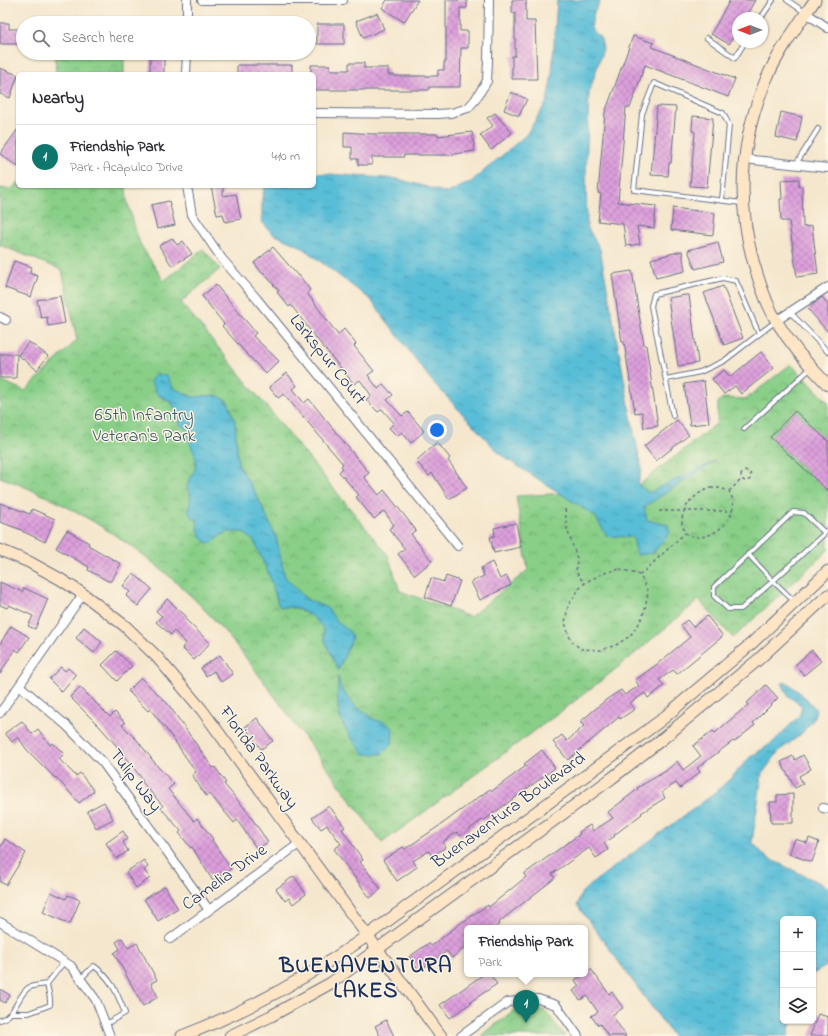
<!DOCTYPE html>
<meta charset="utf-8">
<style>
body{margin:0;font-family:"Indie Flower",sans-serif;background:#f7f7f7;color:#2b2b33}
.controls{position:absolute;right:12px;bottom:12px;display:grid;overflow:hidden;border-radius:6px;box-shadow:0 1px 3px #0004}
.controls button{width:36px;height:36px;display:grid;place-items:center;padding:0;border:0;border-bottom:1px solid #e1e1e2;background:#fff;color:#2b2b33;font:20px sans-serif}
.compass{position:absolute;left:732px;top:12px;width:36px;height:36px;border-radius:50%;background:#fff;box-shadow:0 1px 3px #0004;rotate:270deg}
.you{position:absolute;left:437px;top:430px;width:14px;height:14px;margin:-10px;border:3px solid #fff;border-radius:50%;background:#1a73e8;box-shadow:0 0 0 6px #1a73e833}
.badge{display:grid;place-items:center;width:26px;height:26px;border-radius:50%;background:#0f766e;color:#fff;font-size:13px;font-weight:700}
.pin{position:absolute;translate:-50% -33px;filter:drop-shadow(0 1px 2px #0008)}
.pin::after{content:'';position:absolute;top:21px;width:14px;height:12px;background:inherit;clip-path:polygon(0 0,100% 0,50% 100%)}
.popup{position:absolute;left:464px;top:925px;width:124px;height:52px;box-sizing:border-box;display:grid;place-content:center;border-radius:6px;background:#fff;filter:drop-shadow(0 1px 3px #0005);font-size:13px;white-space:nowrap;color:#7c7c81}
.popup b{font-size:15px;color:#2b2b33}
.popup::after{content:'';position:absolute;left:50%;top:100%;margin-left:-8px;border:8px solid transparent;border-top-color:#fff}
.list{margin:0;padding:0;list-style:none}
h2{display:flex;justify-content:space-between;align-items:center;height:52px;margin:0;padding:0 16px;font-size:17px}
h2 small{font-size:13px;font-weight:400;color:#7c7c81}
.list li{display:grid;grid-template-columns:26px 1fr auto;gap:12px;align-items:center;box-sizing:border-box;height:64px;padding:0 16px;border-top:1px solid #e1e1e2}
.list b{display:block;font-size:15px;white-space:nowrap}
.list p{margin:0;font-size:13px;white-space:nowrap;color:#7c7c81}
.list em{font-size:13px;font-style:normal;color:#7c7c81}
.icon{flex:none;width:22px;height:22px;fill:none;stroke:currentColor;stroke-width:2;stroke-linecap:round;stroke-linejoin:round}
.map{position:relative;flex:none;width:828px;height:1036px;overflow:hidden}
.search{position:absolute;background:#fff;box-shadow:0 1px 3px #0004;left:16px;top:16px;width:300px;height:44px;display:flex;align-items:center;gap:10px;box-sizing:border-box;padding:0 14px;border-radius:22px;color:#7c7c81;font-size:15px}
.panel{position:absolute;background:#fff;box-shadow:0 1px 3px #0004;left:16px;top:72px;width:300px;height:116px;border-radius:6px}
.map>svg:first-child{display:block}
.park{fill:url(#park-crowns);stroke:#527f73}
.water{fill:url(#water-ripples);stroke:#3a769a}
.building{fill:url(#building-cross-hatch)}
.lines{fill:none;stroke-linecap:round;stroke-linejoin:round}
.lane-casing{stroke:#676f85;stroke-width:6}
.street-casing{stroke:#676f85;stroke-width:10}
.secondary-casing{stroke:#676f85;stroke-width:13}
.path{stroke:#676f85;stroke-width:1.5;stroke-dasharray:3 3;stroke-linecap:butt}
.lane{stroke:#fff;stroke-width:4}
.street{stroke:#fff;stroke-width:8}
.secondary{stroke:#fde5c5;stroke-width:11}
.labels{text-anchor:middle;dominant-baseline:central;stroke-width:3;stroke-linejoin:round;paint-order:stroke}
.street-label{font-size:18px;fill:#1b2f5e;stroke:#fcf5e5}
.park-label{font-size:18px;fill:#365768;stroke:#fcf5e5}
.district-label{font-size:22px;font-weight:bold;letter-spacing:1px;fill:#1b2f5e;stroke:#fcf5e5}
</style>
<div class="map">
<svg width="828" height="1036" viewBox="0 0 828 1036">
<defs>
<pattern id="park-crowns" width="20" height="18" patternUnits="userSpaceOnUse"><rect width="20" height="18" fill="#89cf88"/><path d="M2 6a3 3 0 1 1 6 0M12 15a3 3 0 1 1 6 0" fill="none" stroke="#6fa872"/></pattern>
<pattern id="water-ripples" width="26" height="14" patternUnits="userSpaceOnUse"><rect width="26" height="14" fill="#59bdd7"/><path d="M2 4q2-2 4 0t4 0M15 11q2-2 4 0t4 0" fill="none" stroke="#499ab2"/></pattern>
<pattern id="building-cross-hatch" width="8" height="8" patternUnits="userSpaceOnUse"><rect width="8" height="8" fill="#dd9fdc"/><path d="M0 0l8 8M0 8l8-8" fill="none" stroke="#b282b6"/></pattern>
</defs>
<rect width="100%" height="100%" fill="#fcf5e5"/>
<filter id="ink" filterUnits="userSpaceOnUse"><feTurbulence type="fractalNoise" baseFrequency=".025" numOctaves="2"/><feDisplacementMap in="SourceGraphic" scale="8" xChannelSelector="R" yChannelSelector="G"/><feConvolveMatrix kernelMatrix="1 2 1 2 8 2 1 2 1" color-interpolation-filters="sRGB"/></filter>
<filter id="wash" filterUnits="userSpaceOnUse"><feTurbulence type="fractalNoise" baseFrequency=".012" numOctaves="4" result="noise"/><feDisplacementMap in="SourceGraphic" scale="16" xChannelSelector="R" yChannelSelector="G"/><feGaussianBlur stdDeviation="0.9" result="paint"/><feColorMatrix in="noise" values="0 0 0 0 0 0 0 0 0 0 0 0 0 0 0 0 0 1.4 0 .05"/><feComposite in="paint" operator="in"/></filter>
<g filter="url(#wash)">
<rect width="100%" height="100%" fill="#f5e7cd"/>
<path class="park" d="M55 54H124V74H56Z
M18 182V186H126L127 201 140 244 164 281 203 249 220 269 181 302 388 555 400 591 470 617 528 570 516 496 634 489 717 423 718 402 722 398 746 399 791 364 828 402V550L733 638 699 600 621 665 567 707 382 843C351 801 320 758 289 716 261 678 234 639 200 605 144 548 75 505 0 477V380L25 391 77 340 62 270 0 245V188L11 190Z
M518 1007 545 1010 565 1036H481Z"/>
<path class="water" d="M557 0H601L594 12 591 28 601 39 603 49 589 93 586 171 587 227 600 249 635 438 642 469 638 484 648 493 715 461 644 507 647 520 668 525 670 533 653 553 637 555 633 537 607 536 595 516 501 455 431 380 371 300 300 246 273 234 262 222V199L265 186H314V173L398 179 447 193 471 182 526 135 547 102 552 74Z
M156 374 167 376 173 388 193 397 217 395 228 402 235 421 238 464 257 496 276 537 285 577 306 599 327 608 337 621 350 632 352 639 338 670 325 641 323 628 312 616 296 608 280 607 278 604 270 577 254 541 243 532H228L220 536 210 544C198 537 198 531 197 519L192 518 188 510C191 502 192 494 187 487 187 480 193 476 195 469 199 457 190 446 187 435L190 431 180 425 179 415 171 402 158 395 150 381Z
M338 676 341 689 356 707 365 712 375 720 384 722 393 728 392 744 382 754H364C356 744 346 732 341 720 336 707 338 690 338 676Z
M787 682 807 699 816 710 813 720 800 735 779 751 762 774 752 842 766 857 828 887V965L813 974V919H783V1021H791L788 1036H673L577 905 582 892 599 878 711 796 729 780 750 757 772 743 799 716 802 706 788 696 782 683Z"/>
<g id="blocks">
<path class="building" d="M387 0H418L404 22 382 8Z
M446 0H467V8H460V31H468V48H461L460 87H429V90H314V74H311V65H330V70H349V63H364V68H388V75H395V76H438V70H444V62H446Z
M512 0H526V21H535L537 79H512V56H515V13H512Z
M730 0H755L745 18H738V29L729 44 711 34Z
M377 13 384 29 363 38 356 21Z
M0 23H9V29H23V44H0Z
M317 24H344V44H317Z
M633 36 654 43 652 47 735 79 728 97 645 65 630 108 626 107 618 202 656 206 654 228 637 226 640 244 626 246 623 224 598 221 601 194 598 193 605 113Z
M150 53H164V74H150Z
M237 65H292V74H237Z
M0 68 18 75 10 98 0 94Z
M511 92 527 99 519 116 504 110Z
M657 106 676 107 671 163H669L668 176 651 175Z
M781 112 802 117 797 142 776 137Z
M495 113 512 133 491 150 480 135 493 126 487 118Z
M693 116 713 118 707 187 690 186 695 132 692 131Z
M18 129V167L0 154Z
M344 132 373 134H438V136L472 132 475 151 448 155H404V157H372V165H358V159H352V147H344Z
M799 179V187L802 186 803 227 812 226 818 274 797 277 789 221H781L780 199H782L781 180Z
M211 186H223V196L236 194 241 219 225 222 223 214 217 215Z
M169 201 175 225 157 229 151 205Z
M673 208 715 213 713 235 671 230Z
M172 238 177 245 183 241 192 254 172 266 159 246Z
M718 242 723 262 695 269 688 250Z
M273 247 298 276 299 275 310 290 307 293 338 335 344 329 356 344 354 346 374 371 368 375 378 389 383 384 393 395 387 400 402 416 408 412 424 431 411 443 402 432 397 436 389 428 394 423 382 409 378 412 366 400 371 395 360 380 354 384 316 338 291 305 289 307 277 292 279 291 263 272 262 273 254 263Z
M682 251 685 271 656 278 651 259Z
M14 261 32 267 29 273 38 276 31 297 5 288Z
M632 271 644 345H646L658 426 644 428 642 412 635 413 624 342H622L612 274Z
M216 285 256 333 253 336 279 361 266 374 244 351 222 326 224 324 202 296Z
M723 286 743 338 724 345 704 293Z
M685 295H689L698 363 678 366 668 298Z
M60 296 65 323 48 326 47 317 41 318 37 300Z
M822 297 828 304V332L808 309Z
M29 342 48 356 37 370 18 355Z
M761 352 774 368 741 394 735 386 724 394 712 379 724 370 730 377Z
M0 354H17L16 378H0Z
M287 373 297 386 293 389 304 403 309 399 369 473 364 477 379 495 384 490 416 530 411 534 432 561 415 575 398 554 405 549 389 529 394 525 384 511 374 519 356 497 359 495 339 472 343 468 341 466 343 464 284 394 278 398 269 387Z
M704 381 709 423 690 425 684 384Z
M795 411 828 441V491L770 437Z
M677 420 689 435 656 461 644 446Z
M437 442 450 458 448 460 467 488 449 499 432 473 429 476 416 461Z
M0 503 30 514 32 509 55 519 45 542 22 531V530L0 522Z
M516 523 521 547 494 553 490 537 495 536 494 528Z
M67 530 89 543 88 545 121 564 111 581H108L88 570 89 567 56 548Z
M492 562 500 579 507 576 511 585 480 600 471 582 484 576 481 568Z
M133 573 152 589 138 606 126 596 130 592 123 586Z
M446 576 460 581 451 606 425 597 431 578 444 582Z
M0 582 22 592 24 588 48 599 35 629 28 626 33 616 9 605 7 608 0 605Z
M167 599 187 617 185 619 210 643 194 660 182 648 186 643 174 631 171 635 156 622 162 616 156 611Z
M707 616 723 636 677 674 673 670 659 680 664 686 648 698 645 693 630 703 635 709 620 719 619 717 568 760 553 742 562 735 567 741 584 726 580 722 607 699 621 690 625 695 639 686 635 680 656 665 690 637 681 625 687 620 693 627Z
M11 626 29 637 19 652 15 649 0 674V644Z
M84 627 102 642 94 653 76 638Z
M812 650 821 661 804 675 795 665Z
M116 651 132 666 117 681 102 665Z
M220 655 233 674 221 682 214 671 206 676 201 668Z
M61 667 65 671 68 668 76 675 62 692 49 679Z
M141 678 168 704 213 768 215 767 226 783 224 784 246 810 268 842 257 849 237 820 234 823 210 794 206 796 192 775 196 772 169 733 150 709 148 711 128 691Z
M766 685 778 698 753 723 755 725 734 742 733 741 697 768 700 772 680 788 676 783 662 792 665 798 641 813 642 814 614 835 615 836 604 843 608 850 596 858 589 848 552 874 555 878 499 922 500 924 494 928H467V946L452 958 447 951 419 971 409 957 429 943 431 946 461 923 488 905 489 907 526 877 524 874 580 834 579 832 590 825 593 831 613 818 608 812 638 789 637 788 666 771 677 761 683 770 701 756 693 746 713 731 715 733 749 704 747 703Z
M80 687 110 717 115 712 125 723 122 725 137 740 158 767 174 784 168 789 194 821 197 818 213 839 212 840 231 869 213 881 192 847 191 848 179 833 181 831 161 808 163 806 142 782 143 780 121 752H122L100 727 70 697Z
M257 718 273 741 261 749 245 727Z
M22 721 32 734 38 729 50 745 53 743 64 754 59 759 76 776 80 773 94 791 79 803 56 777 55 778 27 750 18 737 12 742 5 733Z
M542 750 555 768 483 821 482 820 460 836 457 832 443 842 446 847 432 856 429 851 413 861 417 867 397 881 383 860 403 847 405 849 442 824 490 789 492 791 526 766 524 764Z
M803 755 811 769 799 776 803 784 795 788 781 762 793 756 795 760Z
M793 794V823H771L770 802H777V795Z
M104 802 113 819 96 828 87 811Z
M329 806 345 827 342 829 363 860 360 862 381 889 370 898 334 849 341 844 327 825 321 829 312 818Z
M123 831 128 839 123 842 128 851 116 859 106 843Z
M809 838 819 842 812 862 789 854 795 839 807 843Z
M5 839 26 853 6 885 0 882V848Z
M144 860 148 867 144 870 150 878 136 888 126 872Z
M294 876 306 894 293 904 289 898 285 901 276 889Z
M165 886 178 909 158 921 144 899Z
M51 892 66 899 68 895 80 900 70 924 43 912Z
M122 938 128 948 137 943 157 980 151 983 158 997 143 1006 114 953 120 949 116 942Z
M591 969 609 994 612 992 623 1008 612 1015 626 1036H608L600 1024 598 1025 591 1016 598 1012 587 996 580 1000 573 991 579 986 575 980Z
M484 974H490L497 984 470 1002 471 1003 450 1018 440 1005Z
M0 989 10 995 5 1003 0 1000Z
M818 1014 828 1017V1036H810Z
M386 1020 394 1036H380L375 1026Z"/>
</g>
</g>
<g filter="url(#ink)">
<use href="#blocks" fill-opacity="0" stroke="#676f85" stroke-width="1"/>
<g class="lines">
<g class="lane-casing">
<path id="lane" d="M787 0 806 13
M761 18 773 0
M707 38 735 58 745 42
M796 164 818 129
M722 200 729 125 723 113 654 83 642 114 634 190 742 203
M790 312 828 352
M666 379 700 372 724 361 776 321
M673 416 651 306 654 294 723 278 736 281 759 334
M744 429 811 368
M748 554 773 581 825 533
M795 602 773 581 741 609H728L714 596V587L793 512 804 513 825 533 828 529
M80 979 94 966C112 979 117 993 125 1013L106 1024
M12 1013H29L50 1005C51 997 48 991 47 984
M0 1020C16 1015 16 998 28 988 33 985 42 985 47 984L64 962"/>
</g>
<g class="street-casing">
<path id="street" d="M202 0H343
M806 13 828 28
M187 23V0
M186 74 187 53
M314 113 438 114 451 113 468 108 475 100 487 81 488 61 489 0
M744 159 828 168
M187 186 192 215 222 259 257 299 458 546
M0 317 6 320
M776 321 828 287
M20 686 67 726 103 763 209 910
M0 713 83 594
M823 808 828 809
M0 922 71 966 96 1000 110 1036
M170 939 300 843
M461 1036 508 1002 538 999 556 1005 578 1036"/>
</g>
<g class="secondary-casing">
<path id="secondary" d="M815 0C798 25 778 52 766 80 739 143 736 209 757 274 762 290 768 307 777 322 791 345 809 366 828 385
M0 550 29 562 60 579 83 594 125 626 157 657 202 710 441 1036
M182 1036C248 1011 309 977 367 936L660 721 751 644 828 571
M230 1036 271 1016 331 983 612 778 661 740 759 659 828 595"/>
</g>
<path class="path" d="M741 476a5 5 0 1 1 10 0a5 5 0 1 1-10 0Z
M711 488H720L729 491C730 494 732 497 733 500 736 518 717 536 700 537 695 538 690 535 685 533 684 530 683 526 682 523 681 507 696 492 711 488Z
M729 491 742 479
M565 509 567 529 577 558 576 572 584 583
M659 511H732
M620 569 640 575 648 592 645 609 640 622 630 636 616 645 601 650 581 649 571 641 565 623 568 606 579 589 586 582 604 573Z
M640 575 685 533"/>
<use href="#lane" class="lane"/>
<use href="#street" class="street"/>
<use href="#secondary" class="secondary"/>
</g>
</g>
<g class="labels">
<g class="street-label">
<text transform="translate(327 360) rotate(51)">Larkspur Court</text>
<text transform="translate(258 758) rotate(54)">Florida Parkway</text>
<text transform="translate(135 781) rotate(53)">Tulip Way</text>
<text transform="translate(509 811) rotate(-36)">Buenaventura Boulevard</text>
<text transform="translate(225 878) rotate(-36)">Camelia Drive</text>
</g>
<g class="park-label">
<text x="144" y="416">65th Infantry<tspan x="144" dy="21">Veteran's Park</tspan></text>
</g>
<g class="district-label">
<text x="366" y="967">BUENAVENTURA<tspan x="366" dy="25">LAKES</tspan></text>
</g>
</g>
</svg>
<div class="controls">
<button>+</button>
<button>−</button>
<button><svg class="icon" aria-label="layers" viewBox="0 0 24 24"><path d="M12 4l9 5-9 5-9-5zM3 14l9 5 9-5"/></svg></button>
</div>
<svg class="compass" viewBox="-18 -18 36 36"><path d="M0-13l5 13h-10z" fill="#e53935"/><path d="M0 13l5-13h-10z" fill="#7c7c81"/></svg>
<div class="you"></div>
<div class="pin badge" style="left:526px;top:1023px">1</div>
<div class="popup"><b>Friendship Park</b>Park</div>
<div class="search"><svg class="icon" aria-label="search" viewBox="0 0 24 24"><circle cx="10" cy="10" r="6"/><path d="M15 15l6 6"/></svg>Search here</div>
<section class="panel">
<h2>Nearby<small></small></h2>
<ul class="list">
<li><span class="badge">1</span><div><b>Friendship Park</b><p>Park · Acapulco Drive</p></div><em>410 m</em></li>
</ul>
</section>
</div>
